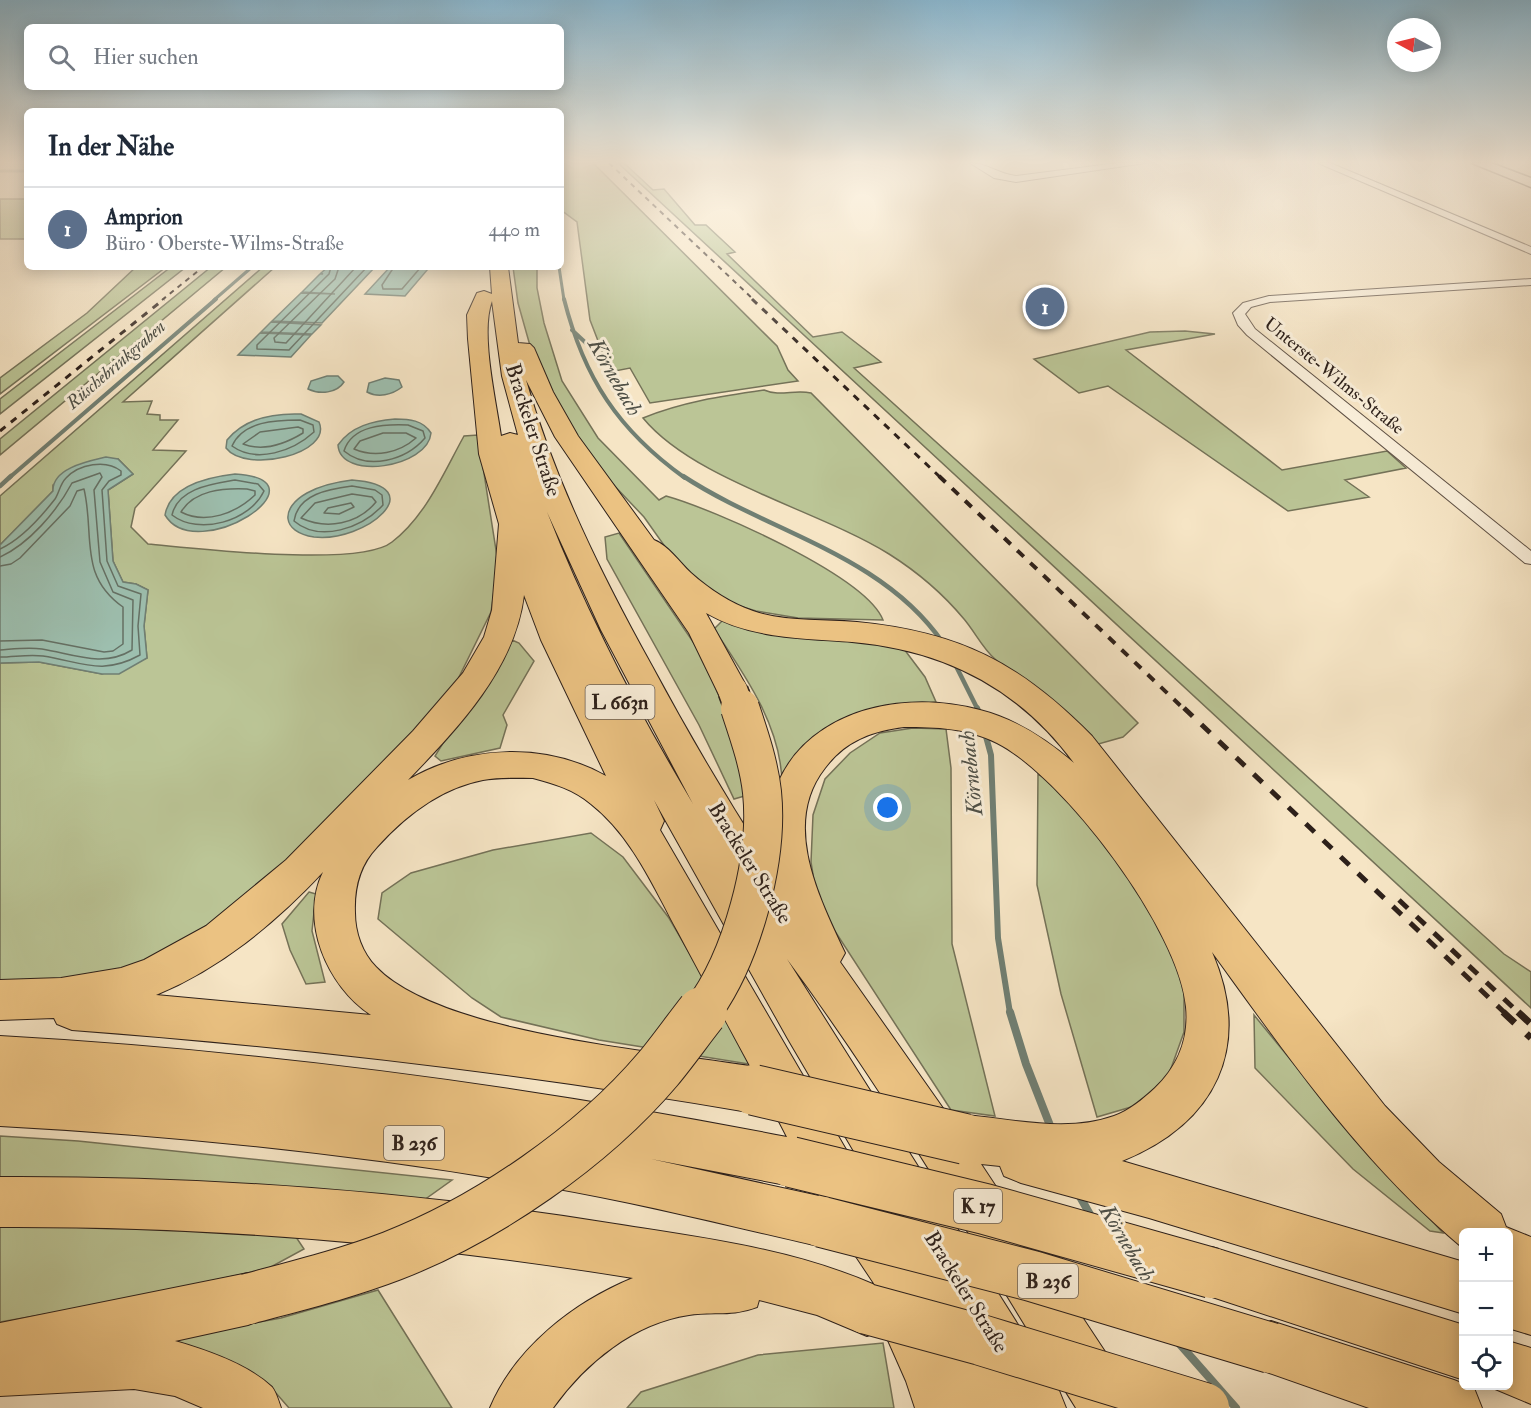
<!DOCTYPE html>
<html lang="de">
<meta charset="utf-8">
<style>
body{margin:0;font-family:"IM FELL Double Pica",serif;background:#f6f6f7;color:#1f2937}
.controls{position:absolute;right:18px;bottom:18px;display:grid;overflow:hidden;border-radius:9px;box-shadow:0 3px 15px #0003}
.controls button{width:54px;height:54px;display:grid;place-items:center;padding:0;border:0;border-bottom:2px solid #e0e1e3;background:#fff;color:#1f2937;font:30px sans-serif}
.compass{position:absolute;left:1387px;top:18px;width:54px;height:54px;border-radius:50%;background:#fff;box-shadow:0 3px 15px #0003;rotate:277deg}
.you{position:absolute;left:888px;top:808px;width:21px;height:21px;margin:-15px;border:4px solid #fff;border-radius:50%;background:#1a73e8;box-shadow:0 0 0 9px #1a73e833}
.badge{display:grid;place-items:center;width:39px;height:39px;border-radius:50%;background:#1a73e8;color:#fff;font-size:20px;font-weight:700}
.pin{position:absolute;translate:-50% -50%;border:3px solid #fff;box-shadow:0 2px 6px #0006}
.list{margin:0;padding:0;list-style:none}
h2{display:flex;justify-content:space-between;align-items:center;height:78px;margin:0;padding:0 24px;font-size:26px}
h2 small{font-size:20px;font-weight:400;color:#747a83}
.list li{display:grid;grid-template-columns:39px 1fr auto;gap:18px;align-items:center;box-sizing:border-box;height:84px;padding:0 24px;border-top:2px solid #e0e1e3}
.list b{display:block;font-size:22px;white-space:nowrap}
.list p{margin:0;font-size:20px;white-space:nowrap;color:#747a83}
.list em{font-size:20px;font-style:normal;color:#747a83}
.icon{flex:none;width:33px;height:33px;fill:none;stroke:currentColor;stroke-width:2;stroke-linecap:round;stroke-linejoin:round}
.map{position:relative;flex:none;width:1531px;height:1408px;overflow:hidden}
.search{position:absolute;background:#fff;box-shadow:0 3px 15px #0003;left:24px;top:24px;width:540px;height:66px;display:flex;align-items:center;gap:15px;box-sizing:border-box;padding:0 21px;border-radius:9px;color:#747a83;font-size:22px}
.panel{position:absolute;background:#fff;box-shadow:0 3px 15px #0003;left:24px;top:108px;width:540px;height:162px;border-radius:9px}
.map>svg:first-child{display:block}
.green{fill:#bbc596;stroke:#747258;stroke-width:1.5}
.water{fill:#9dbfaf;stroke:#707f73;stroke-width:1.5}
.lines{fill:none;stroke-linecap:round;stroke-linejoin:round}
.shore{stroke:#657064;stroke-width:1.5}
.stream-far4{stroke:#707f73;stroke-width:3}
.stream-far3{stroke:#707f73;stroke-width:4}
.stream-far2{stroke:#707f73;stroke-width:4.5}
.stream-far1{stroke:#707f73;stroke-width:6}
.stream{stroke:#707f73;stroke-width:8}
.minor-casing{stroke:#5f5145;stroke-width:2}
.secondary-casing{stroke:#2d201a;stroke-width:3}
.trunk-casing{stroke:#2d201a;stroke-width:2}
.minor{fill:#f9eed9;fill-rule:evenodd}
.secondary{fill:#f9eed9;fill-rule:evenodd}
.trunk{fill:#ebc282;fill-rule:evenodd}
.rail-far4{stroke:#2d201a;stroke-width:2;stroke-dasharray:5 5;stroke-linecap:butt}
.rail-far3{stroke:#2d201a;stroke-width:3;stroke-dasharray:7 7;stroke-linecap:butt}
.rail-far2{stroke:#2d201a;stroke-width:4;stroke-dasharray:9 9;stroke-linecap:butt}
.rail-far1{stroke:#2d201a;stroke-width:5;stroke-dasharray:12 12;stroke-linecap:butt}
.rail{stroke:#2d201a;stroke-width:7;stroke-dasharray:16 16;stroke-linecap:butt}
.trunk-bridge-far2-casing{stroke:#2d201a;stroke-width:32;stroke-linecap:butt}
.trunk-bridge-far1-casing{stroke:#2d201a;stroke-width:40;stroke-linecap:butt}
.trunk-bridge-casing{stroke:#2d201a;stroke-width:52;stroke-linecap:butt}
.trunk-bridge-far2{stroke:#ebc282;stroke-width:29}
.trunk-bridge-far1{stroke:#ebc282;stroke-width:38}
.trunk-bridge{stroke:#ebc282;stroke-width:50}
.labels{text-anchor:middle;dominant-baseline:central;stroke-width:6;stroke-linejoin:round;paint-order:stroke}
.far-water-label{font-size:18px;font-style:italic;fill:#4f5047;stroke:#f9eed9}
.far-street-label{font-size:18px;fill:#2d201a;stroke:#f9eed9}
.shield{fill:#f9eed9;stroke:#6a5e53;stroke-width:1.5}
.shield-label{font-size:20px;font-weight:bold;fill:#2d201a}
.street-label{font-size:21px;fill:#2d201a;stroke:#f9eed9}
.water-label{font-size:22px;font-style:italic;fill:#4f5047;stroke:#f9eed9}
</style>
<div class="map">
<svg width="1531" height="1408" viewBox="0 0 1531 1408">
<rect width="100%" height="100%" fill="#f6e5c5"/>
<filter id="stains"><feTurbulence type="fractalNoise" baseFrequency=".00333" numOctaves="4"/><feColorMatrix values="0 0 0 0 .2 0 0 0 0 .09 0 0 0 0 .02 0 0 0 .5 -.17"/></filter>
<radialGradient id="worn" r=".72"><stop offset=".6" stop-color="#630" stop-opacity="0"/><stop offset="1" stop-color="#630" stop-opacity=".3"/></radialGradient>
<path class="green" d="M561 163H593L777 346 788 370 798 381 650 403 630 368 610 372 590 320 577 222 561 210Z
M618 163H624L653 190 664 189 695 225H706L735 252 727 254 813 337 842 332 881 362 854 368 1504 954 1531 972V1008Z
M0 199H27V239H0Z
M136 267H166L0 394V378L87 313Z
M171 267H186L0 414V399Z
M211 267H226L0 455V439Z
M263 267H275L123 402 152 401 147 414 160 415V420H178L153 450 186 451 135 508 131 527 148 544C194 548 360 568 392 542 426 516 444 472 464 436L478 435 498 563 491 612 456 683 387 766 226 923 124 974 0 986V663L39 662 102 674 147 658 144 626 148 590 136 584 123 582 113 561 108 490 133 474 118 459 53 485V491L0 545V496Z
M513 267H537V288L544 323 562 381 598 438 659 500 666 496C713 509 866 576 883 620L798 618 756 611 723 601 678 565 644 517 591 461 536 367 518 303Z
M1185 331 1215 334 1126 350 1282 470 1387 451 1406 468 1345 480 1369 497 1288 511 1108 386 1079 393 1034 359 1150 332Z
M764 390C780 397 795 389 811 393L1138 723 1123 737 1095 745C1075 726 1057 706 1036 688 1024 677 1008 670 995 659 983 649 975 632 964 619 944 595 916 571 889 554 818 510 694 480 643 418 682 402 722 396 764 390Z
M619 533 704 658 726 714 748 795 734 799 699 725 607 559 605 537Z
M723 620 901 645 925 677 936 702 905 706 782 787C783 729 745 675 714 629Z
M512 640 519 643 534 661 503 715 507 725 500 748 441 761 435 756 448 735 477 699Z
M913 728 946 729 951 768 952 944 995 1116 951 1110 818 905 811 862 813 815 825 779 850 753 880 733Z
M1038 774 1058 786 1156 912 1184 981V1032L1169 1074 1138 1105 1097 1117 1061 994 1037 885Z
M591 833 623 857 669 918 755 1065 599 1040 501 1017 472 998 378 919 382 893 411 873 493 850Z
M309 892 316 894 312 931 325 982 306 984 290 950 282 924Z
M1254 1015 1317 1092 1443 1233 1430 1231 1353 1169 1255 1068Z
M0 1136 78 1141 452 1180 417 1205 0 1189Z
M0 1222 294 1234 304 1249 269 1268 126 1300 0 1322Z
M378 1290 452 1408H289L269 1385 162 1340 281 1318Z
M883 1343 894 1408H627L641 1392 758 1355Z"/>
<path class="water" d="M328 267H375L322 323 272 321 301 293 335 294 302 292 320 274H323L321 273Z
M390 267 428 269 405 296 365 294Z
M271 322 321 325 312 334 261 332Z
M260 333 311 335 291 357 238 355Z
M327 376H338L344 382C337 393 320 395 308 389L311 381Z
M385 378 399 380 402 387C392 395 378 398 367 392L369 383Z
M301 414 319 422C333 454 246 474 226 448L227 440C245 418 274 413 301 414Z
M395 419C409 419 423 420 431 433 428 468 340 481 338 445 351 426 373 421 395 419Z
M106 457 118 459 133 474 108 490 113 561 123 582 136 584 148 590 144 626 147 658 119 674H102L39 662 0 663V545L53 491C52 468 89 461 106 457Z
M235 474C332 480 196 567 165 515 170 485 209 477 235 474Z
M352 480C434 486 365 543 314 537 281 532 280 508 307 493 321 485 336 482 352 480Z"/>
<g class="lines">
<path class="shore" d="M331 267 329 274 257 345V349L289 350 367 267
M339 267 335 279 274 338 275 342 286 343 356 267
M394 267 382 285 383 289H402L421 267
M300 420 313 425 314 432C293 451 257 464 232 446 243 421 276 420 300 420Z
M408 425 423 431 425 438C406 460 368 471 344 451 352 425 385 424 408 425Z
M298 427 303 429V433C285 444 264 452 243 444L260 432Z
M383 433H406L416 438C399 453 375 458 354 449L360 441Z
M235 480 258 484 264 491C250 521 199 536 172 515 178 488 212 484 235 480Z
M352 486 375 490 382 495 383 505C362 528 320 543 294 521 298 494 329 489 352 486Z
M247 489 255 491V495C236 513 206 525 181 512 194 490 223 488 247 489Z
M352 494 372 497 376 502C358 524 327 530 301 518L315 503Z
M351 503 354 507 339 514 324 513 328 508Z
M0 549C20 540 41 517 55 499 59 493 60 484 66 478 79 464 106 459 121 471V475L109 481 102 490 107 561 118 586 141 594 138 626 140 655C102 676 82 662 43 656 29 654 14 657 0 657
M0 557C29 544 57 511 72 483L100 473 102 477 94 490 100 562 113 592 133 600 132 650C103 668 73 654 42 649 28 647 14 649 0 650
M0 566 11 564 20 558 70 506 77 491 84 489C95 536 78 575 123 607V644L113 651 104 652 42 640 0 641"/>
<path class="stream-far4" d="M0 171H27
M559 267 564 300
M214 300 252 267"/>
<path class="stream-far3" d="M564 299C584 378 618 430 685 478
M572 330 586 343
M9 478 216 299"/>
<path class="stream-far2" d="M683 476C768 532 882 554 943 643
M0 486 11 476
M955 664 978 710"/>
<path class="stream-far1" d="M977 708 980 715
M985 733 991 755 998 938 1010 1013"/>
<path class="stream" d="M1010 1012 1026 1064 1051 1128
M1079 1195 1092 1218
M1177 1341 1236 1408"/>
<g class="minor-casing">
<path id="minor" d="M970 163C986 163 999 174 1016 176L1118 163H1145L1016 182 994 178Z
M1318 163H1330L1531 247V254Z
M1531 279V285L1270 302 1251 307 1245 314 1255 329 1531 551V564L1525 563 1247 335 1238 325 1233 313 1243 303 1269 296Z"/>
</g>
<g class="secondary-casing">
<path id="secondary" d="M1472 163H1491L1531 178V187Z"/>
</g>
<g class="trunk-casing">
<path id="trunk" d="M490 267H508L518 343 530 344 534 348 553 392 578 436 654 540C669 546 679 562 691 573 709 589 730 603 753 611 785 622 823 619 857 622 960 632 1020 663 1092 736L1385 1106 1439 1162 1501 1214 1506 1227 1531 1237V1335L1508 1328V1232H1464V1249C1362 1164 1289 1058 1212 952 1253 1047 1216 1123 1122 1161L1464 1262V1314L1149 1218 1021 1183 1004 1176 1000 1166 981 1164 1129 1388 1137 1408H1076C982 1257 893 1102 787 959L1058 1388 1066 1408H915L906 1381 883 1329 867 1336 817 1315 759 1300 757 1307C731 1317 715 1311 689 1315 634 1323 585 1363 553 1408H490C515 1348 574 1302 633 1278 423 1244 213 1226 0 1227V1177C207 1176 411 1191 615 1224 704 1238 793 1249 875 1285L849 1246 843 1232 840 1240 822 1247C731 1226 639 1203 547 1187 366 1155 183 1136 0 1126V1036C266 1051 527 1086 787 1137L771 1106 754 1113C528 1074 301 1047 72 1030L57 1024 54 1018 0 1020V980L61 978 121 968 144 960 206 926 286 860 413 731 463 673 484 637 492 610 499 524 479 454 468 339 467 315 477 293 484 291 492 294ZM492 301 502 376 518 435 510 433 501 436C496 400 480 333 492 301ZM526 380 555 437 689 633 721 699 733 703 745 699 749 691 706 613C751 639 802 638 852 642 944 650 1019 688 1074 763 1046 739 1016 719 980 710 868 680 745 738 772 869 729 803 689 735 652 666 601 574 555 481 526 380ZM547 512 601 630 693 804C637 710 587 614 547 512ZM524 595 541 640 606 776C546 742 467 745 408 780 458 728 515 669 524 595ZM904 727C937 727 967 728 997 743 1064 777 1180 931 1186 1007 1189 1038 1178 1066 1155 1088 1143 1099 1129 1111 1114 1116 1067 1133 1013 1119 965 1115L952 1121 840 962 845 953C819 897 781 824 825 768 845 741 872 731 904 727ZM533 778C555 784 573 789 591 804 632 836 654 888 678 932 702 977 726 1022 750 1066 656 1051 440 1034 376 967 362 953 355 932 355 913 354 888 359 866 377 847 405 816 441 788 483 780 499 777 517 778 533 778ZM654 800 788 1039 906 1240 885 1210 867 1203 849 1210 846 1218 840 1206 855 1199 863 1182 855 1165 660 830 664 821ZM323 872C299 921 327 986 371 1015L156 995C221 968 274 924 323 872ZM651 1159 791 1186 809 1177 819 1196Z
M1212 1247 1464 1325V1380L1194 1291 1186 1273 1194 1255Z
M248 1273 267 1280 274 1299 267 1318 248 1325 175 1341C206 1350 248 1364 272 1387 276 1392 279 1402 281 1408H203L175 1396 134 1389 0 1396V1323Z
M1271 1321 1454 1380 1474 1388 1482 1408H1369L1252 1367 1244 1348 1252 1329Z
M1508 1341 1531 1348V1404L1488 1386H1508Z"/>
</g>
<use href="#minor" class="minor"/>
<use href="#secondary" class="secondary"/>
<use href="#trunk" class="trunk"/>
<path class="rail-far4" d="M609 163 754 300
M162 300 203 267"/>
<path class="rail-far3" d="M752 299 941 478
M0 431 164 299"/>
<path class="rail-far2" d="M939 476 1185 710"/>
<path class="rail-far1" d="M1184 708 1505 1013
M1399 900 1519 1013"/>
<path class="rail" d="M1503 1012 1531 1038
M1518 1012 1531 1024"/>
<g class="trunk-bridge-far2-casing">
<path id="trunk-bridge-far2" d="M733 691 740 710"/>
</g>
<g class="trunk-bridge-far1-casing">
<path id="trunk-bridge-far1" d="M701 1013C742 959 769 859 762 792 759 764 749 735 740 708"/>
</g>
<g class="trunk-bridge-casing">
<path id="trunk-bridge" d="M754 1090 965 1139
M791 1162 985 1209 1212 1273
M822 1222 1032 1276 1271 1348
M248 1299C296 1286 345 1274 392 1256 487 1219 592 1147 658 1069 673 1051 687 1031 702 1012
M867 1309 981 1340 1204 1408"/>
</g>
<use href="#trunk-bridge-far2" class="trunk-bridge-far2"/>
<use href="#trunk-bridge-far1" class="trunk-bridge-far1"/>
<use href="#trunk-bridge" class="trunk-bridge"/>
</g>
<linearGradient id="sky" x2="0" y2="1"><stop stop-color="#8ab8d1"/><stop offset="0.45" stop-color="#fbf3e5"/><stop offset="1" stop-color="#fbf3e5" stop-opacity="0"/></linearGradient>
<rect width="1531" height="360" fill="url(#sky)"/>
<g class="labels">
<g class="far-water-label">
<text transform="translate(116 365) rotate(-41)">Rüschebrinkgraben</text>
</g>
<g class="far-street-label">
<text transform="translate(1334 376) rotate(39)">Unterste-Wilms-Straße</text>
</g>
<g class="shield">
<rect x="585.5" y="685" width="69" height="34" rx="4.5"/>
<rect x="384" y="1126" width="60" height="34" rx="4.5"/>
<rect x="954" y="1189" width="48" height="34" rx="4.5"/>
<rect x="1018" y="1264" width="60" height="34" rx="4.5"/>
</g>
<g class="shield-label">
<text x="620" y="702">L 663n</text>
<text x="414" y="1143">B 236</text>
<text x="978" y="1206">K 17</text>
<text x="1048" y="1281">B 236</text>
</g>
<g class="street-label">
<text transform="translate(533 430) rotate(72)">Brackeler Straße</text>
<text transform="translate(750 863) rotate(58)">Brackeler Straße</text>
<text transform="translate(966 1292) rotate(58)">Brackeler Straße</text>
</g>
<g class="water-label">
<text transform="translate(615 377) rotate(60)">Körnebach</text>
<text transform="translate(971 773) rotate(-96)">Körnebach</text>
<text transform="translate(1127 1243) rotate(59)">Körnebach</text>
</g>
</g>
<rect width="100%" height="100%" filter="url(#stains)"/>
<rect width="100%" height="100%" fill="url(#worn)"/>
</svg>
<div class="controls">
<button>+</button>
<button>−</button>
<button><svg class="icon" aria-label="locate" viewBox="0 0 24 24"><circle cx="12" cy="12" r="6"/><path d="M12 2v4M12 18v4M2 12h4M18 12h4"/></svg></button>
</div>
<svg class="compass" viewBox="-18 -18 36 36"><path d="M0-13l5 13h-10z" fill="#e53935"/><path d="M0 13l5-13h-10z" fill="#747a83"/></svg>
<div class="you"></div>
<div class="pin badge" style="left:1045px;top:307px;background:#5c6f8a">1</div>
<div class="search"><svg class="icon" aria-label="search" viewBox="0 0 24 24"><circle cx="10" cy="10" r="6"/><path d="M15 15l6 6"/></svg>Hier suchen</div>
<section class="panel">
<h2>In der Nähe<small></small></h2>
<ul class="list">
<li><span class="badge" style="background:#5c6f8a">1</span><div><b>Amprion</b><p>Büro · Oberste-Wilms-Straße</p></div><em>440 m</em></li>
</ul>
</section>
</div>
